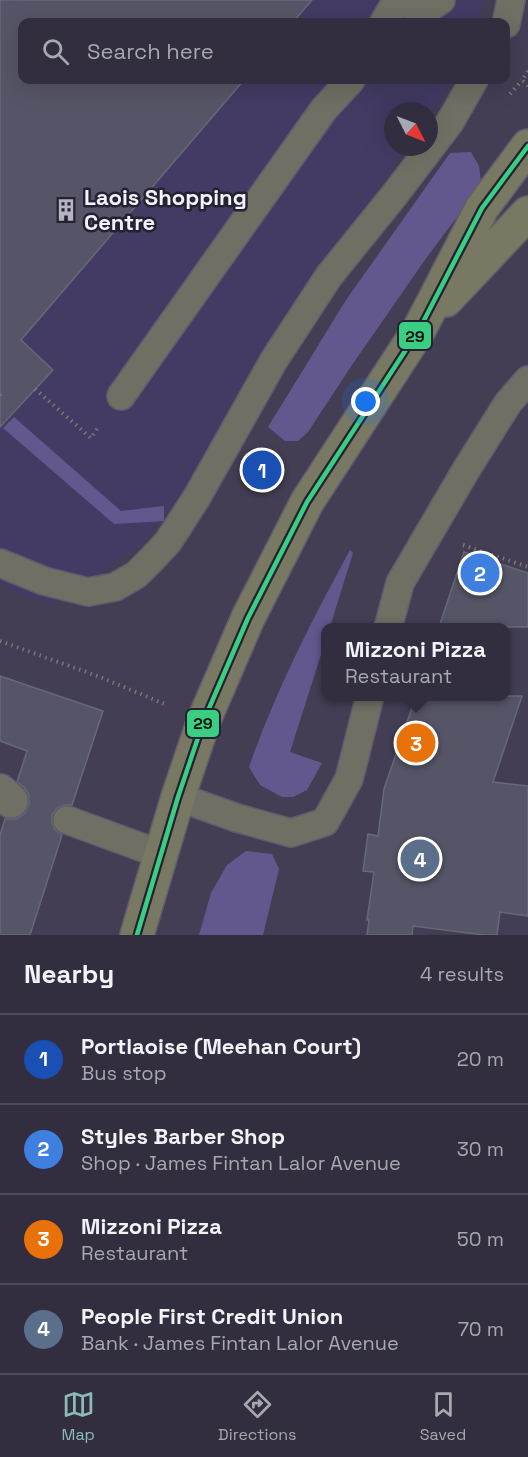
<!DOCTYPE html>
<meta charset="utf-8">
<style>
body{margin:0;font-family:"Space Grotesk",sans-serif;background:#3a3646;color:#f1f3f6}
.compass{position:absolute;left:384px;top:102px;width:54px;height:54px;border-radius:50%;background:#322e3f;box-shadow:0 6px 24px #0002;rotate:132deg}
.you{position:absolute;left:366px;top:402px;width:21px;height:21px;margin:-15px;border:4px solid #fff;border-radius:50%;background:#1a73e8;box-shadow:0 0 0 9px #1a73e833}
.badge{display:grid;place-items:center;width:39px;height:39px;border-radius:50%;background:#8bbbb9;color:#fff;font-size:20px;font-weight:700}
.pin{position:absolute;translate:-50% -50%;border:3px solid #fff;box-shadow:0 2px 6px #0006}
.popup{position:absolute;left:321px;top:623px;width:189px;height:78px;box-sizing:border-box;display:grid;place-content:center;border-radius:12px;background:#322e3f;filter:drop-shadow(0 2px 4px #0005);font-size:20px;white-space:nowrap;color:#a8a8b0}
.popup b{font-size:22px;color:#f1f3f6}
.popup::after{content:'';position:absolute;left:50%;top:100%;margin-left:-12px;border:12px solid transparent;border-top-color:#322e3f}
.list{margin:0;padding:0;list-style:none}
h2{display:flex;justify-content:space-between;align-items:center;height:78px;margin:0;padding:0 24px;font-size:26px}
h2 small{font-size:20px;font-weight:400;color:#a8a8b0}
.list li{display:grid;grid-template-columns:39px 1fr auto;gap:18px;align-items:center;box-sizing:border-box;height:90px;padding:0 24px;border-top:2px solid #4d4a59}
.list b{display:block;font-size:22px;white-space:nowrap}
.list p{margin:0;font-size:20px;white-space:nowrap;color:#a8a8b0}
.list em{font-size:20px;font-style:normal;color:#a8a8b0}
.icon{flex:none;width:33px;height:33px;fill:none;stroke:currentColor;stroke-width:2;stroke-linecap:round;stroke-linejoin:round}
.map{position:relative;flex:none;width:528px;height:935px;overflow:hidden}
.search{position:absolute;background:#322e3f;box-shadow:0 6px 24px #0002;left:18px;right:18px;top:18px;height:66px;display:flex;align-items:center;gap:15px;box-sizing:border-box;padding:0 21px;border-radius:12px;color:#a8a8b0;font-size:22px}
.sheet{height:438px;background:#322e3f}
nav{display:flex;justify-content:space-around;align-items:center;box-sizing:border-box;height:84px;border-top:2px solid #4d4a59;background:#322e3f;font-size:16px;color:#a8a8b0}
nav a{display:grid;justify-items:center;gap:3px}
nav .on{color:#8bbbb9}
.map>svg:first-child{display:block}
.built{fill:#433b64}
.green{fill:#62588e}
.building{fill:#555567;stroke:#68687a;stroke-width:1.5}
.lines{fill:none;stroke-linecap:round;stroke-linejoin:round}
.lane-casing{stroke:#605c6d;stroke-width:30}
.street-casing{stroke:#605c6d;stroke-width:36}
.primary-casing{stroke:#605c6d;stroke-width:36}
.path{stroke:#797874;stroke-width:4;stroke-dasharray:1.5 4.5;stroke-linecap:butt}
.lane{stroke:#6f6f64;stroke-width:27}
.street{stroke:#6f6f64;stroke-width:33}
.primary{stroke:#787863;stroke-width:33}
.bus-1-casing{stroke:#242132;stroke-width:9}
.bus-1{stroke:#3ace82;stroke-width:4.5}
.labels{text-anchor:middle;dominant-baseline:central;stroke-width:5;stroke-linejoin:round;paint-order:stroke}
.poi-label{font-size:22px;font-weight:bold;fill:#f3f2fb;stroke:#242132;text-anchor:start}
.line-badge{stroke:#242132;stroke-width:2}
.pale-badge-label{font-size:16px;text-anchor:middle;font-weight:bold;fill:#111}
</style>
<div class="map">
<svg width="528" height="935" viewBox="0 0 528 935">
<rect width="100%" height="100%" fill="#433e54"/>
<path class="built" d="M0 0H484L476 22H22V80H454L429 115V111H393V147H407L314 280 190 484 137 548 51 606 0 586Z"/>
<path class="green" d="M471 152 479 166 481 181 466 205 427 257 352 365 308 432 298 441H285L268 427 346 300 450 153Z
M14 417 121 511 164 506V521L114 524 3 428Z
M350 550 353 553 330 627 326 628V639L290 752 322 763 307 790 293 797H282L260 785 249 767C275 692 312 620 350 550Z
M246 851 272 854 279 869 263 935H199L211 893 227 865Z"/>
<path class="building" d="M0 0H312L293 22H22V80H244L21 340 53 370 0 427Z
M464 552 528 573V627H439Z
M0 676 103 711 72 805H64L57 808 52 815V823L55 830 62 835 30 935H0V835L5 819H17L25 813 29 804V795L24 787 17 782 27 751 0 741Z
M416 696H522L493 782 528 786V916L500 912 497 935H484L413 926 412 935H367L369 920H367L374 872 363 871 368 834 378 836 384 789Z"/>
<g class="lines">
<g class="lane-casing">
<path id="lane" d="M400 0 423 12 441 0
M384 22 397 0
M506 24 511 0
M121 396 324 109 351 80
M0 563 44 581 88 592 115 587 136 575 152 559 168 542 197 497 274 360 329 276 396 193 450 122 474 80
M388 628 400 583 466 470 508 403 528 380
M178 797 237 818 291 833 325 822 349 779 370 696
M67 820 160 854"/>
</g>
<g class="street-casing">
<path id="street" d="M0 791 11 801"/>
</g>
<g class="primary-casing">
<path id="primary" d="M446 300 528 213
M137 935 178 797 204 720 248 618 307 502 420 328 482 208 528 146"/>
</g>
<path class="path" d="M528 71 522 80 528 86
M510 94 522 80
M35 389 91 438 99 426
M0 395 1 394
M463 545 528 567
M0 641 100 677 167 705"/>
<use href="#lane" class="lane"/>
<use href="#street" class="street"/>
<use href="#primary" class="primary"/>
<g class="bus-1-casing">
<path id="bus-1" d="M137 935 178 797 204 720 248 618 307 502 420 328 482 208 528 146"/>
</g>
<use href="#bus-1" class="bus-1"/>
</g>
<defs>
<g id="building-bare" transform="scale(1.8)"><path d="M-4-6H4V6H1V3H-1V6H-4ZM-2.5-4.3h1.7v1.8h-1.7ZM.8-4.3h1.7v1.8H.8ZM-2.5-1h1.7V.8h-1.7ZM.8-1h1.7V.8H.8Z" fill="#b5b3c1" stroke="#242132" stroke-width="2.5" paint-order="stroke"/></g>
</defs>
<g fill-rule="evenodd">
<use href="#building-bare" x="66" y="210"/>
</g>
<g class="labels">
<g class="poi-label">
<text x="84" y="197">Laois Shopping<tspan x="84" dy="25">Centre</tspan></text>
</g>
</g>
<g class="line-badge">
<rect x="398" y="321" width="34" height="29" rx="6" fill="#3ace82"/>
<rect x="186" y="709" width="34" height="29" rx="6" fill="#3ace82"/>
</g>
<g class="pale-badge-label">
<text x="415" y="342">29</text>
<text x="203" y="729">29</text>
</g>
</svg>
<svg class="compass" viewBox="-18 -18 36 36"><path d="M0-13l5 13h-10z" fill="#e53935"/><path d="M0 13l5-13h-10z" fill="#a8a8b0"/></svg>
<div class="you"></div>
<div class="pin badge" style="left:262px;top:470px;background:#1a4fb4">1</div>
<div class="pin badge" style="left:480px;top:573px;background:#3f7fe0">2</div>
<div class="pin badge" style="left:416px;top:743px;background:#e8710a">3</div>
<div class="popup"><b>Mizzoni Pizza</b>Restaurant</div>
<div class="pin badge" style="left:420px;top:859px;background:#5c6f8a">4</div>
<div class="search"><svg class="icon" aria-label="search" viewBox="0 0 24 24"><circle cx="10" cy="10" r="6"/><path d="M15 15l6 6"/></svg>Search here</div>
</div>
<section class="sheet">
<h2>Nearby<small>4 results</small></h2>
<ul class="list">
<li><span class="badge" style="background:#1a4fb4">1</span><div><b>Portlaoise (Meehan Court)</b><p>Bus stop</p></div><em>20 m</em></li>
<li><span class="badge" style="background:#3f7fe0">2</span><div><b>Styles Barber Shop</b><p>Shop · James Fintan Lalor Avenue</p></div><em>30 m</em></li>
<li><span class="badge" style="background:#e8710a">3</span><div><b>Mizzoni Pizza</b><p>Restaurant</p></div><em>50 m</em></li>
<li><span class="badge" style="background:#5c6f8a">4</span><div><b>People First Credit Union</b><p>Bank · James Fintan Lalor Avenue</p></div><em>70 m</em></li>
</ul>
</section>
<nav>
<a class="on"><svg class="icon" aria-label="map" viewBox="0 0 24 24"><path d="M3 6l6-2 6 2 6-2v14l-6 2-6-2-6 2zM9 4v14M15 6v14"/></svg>Map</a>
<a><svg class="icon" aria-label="directions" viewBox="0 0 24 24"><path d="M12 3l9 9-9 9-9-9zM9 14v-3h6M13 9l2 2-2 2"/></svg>Directions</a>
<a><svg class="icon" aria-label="saved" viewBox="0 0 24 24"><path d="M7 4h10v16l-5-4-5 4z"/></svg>Saved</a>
</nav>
